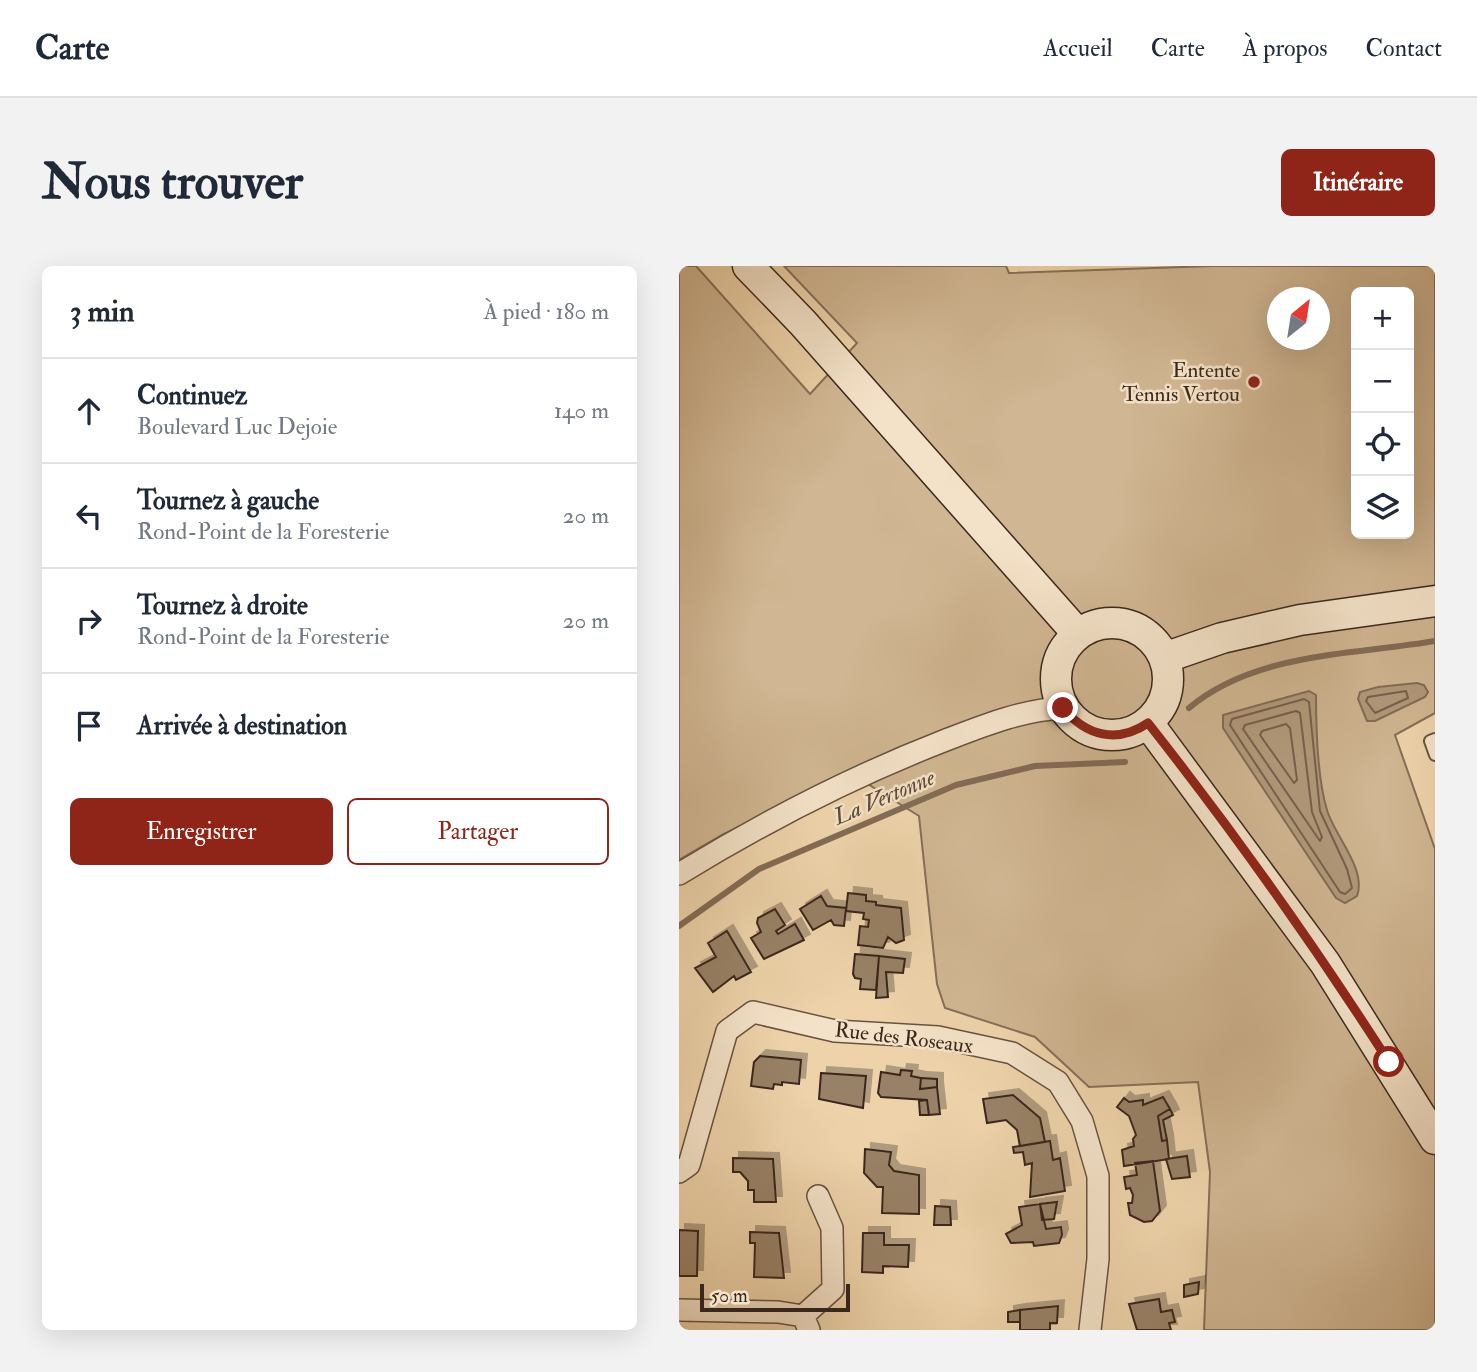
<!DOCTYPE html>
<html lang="fr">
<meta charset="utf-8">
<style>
body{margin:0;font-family:"IM FELL Double Pica",serif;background:#f2f2f3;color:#1f2937}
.controls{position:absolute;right:21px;top:21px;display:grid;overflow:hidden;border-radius:10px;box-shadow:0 7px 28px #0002}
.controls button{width:63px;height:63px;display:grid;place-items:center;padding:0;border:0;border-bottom:2px solid #e0e1e3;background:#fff;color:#1f2937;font:35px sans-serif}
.compass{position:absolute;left:588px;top:21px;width:63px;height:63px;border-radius:50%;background:#fff;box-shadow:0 7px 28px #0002;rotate:30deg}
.scale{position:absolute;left:21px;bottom:18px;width:150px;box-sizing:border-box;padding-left:7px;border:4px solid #3b281d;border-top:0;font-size:19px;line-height:24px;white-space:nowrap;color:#3b281d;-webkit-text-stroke:5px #f4e2c8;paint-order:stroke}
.stop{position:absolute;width:21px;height:21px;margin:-16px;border:5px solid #8f2418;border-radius:50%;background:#fff}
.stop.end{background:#8f2418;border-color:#fff;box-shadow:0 2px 7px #0008}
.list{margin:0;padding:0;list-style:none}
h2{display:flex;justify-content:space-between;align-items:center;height:91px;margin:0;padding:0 28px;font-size:30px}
h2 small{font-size:23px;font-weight:400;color:#747a83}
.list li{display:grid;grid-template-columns:46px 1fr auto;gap:21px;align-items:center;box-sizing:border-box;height:105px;padding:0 28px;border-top:2px solid #e0e1e3}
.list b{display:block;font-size:26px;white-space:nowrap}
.list p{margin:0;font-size:23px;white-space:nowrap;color:#747a83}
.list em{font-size:23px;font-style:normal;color:#747a83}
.actions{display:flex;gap:14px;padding:21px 28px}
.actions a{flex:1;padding:16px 0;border:2px solid #8f2418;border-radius:10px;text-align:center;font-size:24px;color:#8f2418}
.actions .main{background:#8f2418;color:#fff}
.icon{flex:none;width:38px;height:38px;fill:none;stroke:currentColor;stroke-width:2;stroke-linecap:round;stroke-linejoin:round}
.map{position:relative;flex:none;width:756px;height:1064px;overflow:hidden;border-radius:10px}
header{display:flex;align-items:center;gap:42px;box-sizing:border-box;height:98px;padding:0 35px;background:#fff;border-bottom:2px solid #e0e1e3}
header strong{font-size:33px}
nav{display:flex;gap:38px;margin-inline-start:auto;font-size:24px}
.intro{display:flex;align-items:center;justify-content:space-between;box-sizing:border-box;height:168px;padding:0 42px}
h1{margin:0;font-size:49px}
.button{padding:18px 32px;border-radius:10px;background:#8f2418;color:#fff;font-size:24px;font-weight:700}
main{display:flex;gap:42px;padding:0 42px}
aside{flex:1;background:#fff;border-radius:10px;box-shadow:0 7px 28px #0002}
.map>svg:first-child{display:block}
.green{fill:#d0b692;stroke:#866f58;stroke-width:2;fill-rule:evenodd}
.water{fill:#b1997a;stroke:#826c55;stroke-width:2}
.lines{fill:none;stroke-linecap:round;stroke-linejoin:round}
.shore{stroke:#76604c;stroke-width:2}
.stream{stroke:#826c55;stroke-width:6}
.building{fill:#988166;stroke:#3b281d;stroke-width:2;filter:url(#shadow)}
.service-casing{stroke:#685340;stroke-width:14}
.minor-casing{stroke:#685340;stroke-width:24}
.secondary-casing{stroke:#3b281d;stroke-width:33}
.service{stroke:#f4e2c8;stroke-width:10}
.minor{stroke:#f4e2c8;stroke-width:21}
.secondary{stroke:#f4e2c8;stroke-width:30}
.route{stroke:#8f2418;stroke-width:9}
.poi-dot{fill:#8f2418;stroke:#f4e2c8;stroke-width:2.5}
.labels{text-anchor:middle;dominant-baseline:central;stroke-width:5;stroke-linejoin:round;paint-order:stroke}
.poi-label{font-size:21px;fill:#3b281d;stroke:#f4e2c8;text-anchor:end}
.street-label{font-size:21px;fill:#3b281d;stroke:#f4e2c8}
.water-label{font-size:23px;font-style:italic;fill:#5e4a39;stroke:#f4e2c8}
</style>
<header>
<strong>Carte</strong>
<nav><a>Accueil</a><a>Carte</a><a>À propos</a><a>Contact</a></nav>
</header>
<div class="intro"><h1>Nous trouver</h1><a class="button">Itinéraire</a></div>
<main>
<aside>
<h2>3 min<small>À pied · 180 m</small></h2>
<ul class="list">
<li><svg class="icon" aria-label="ahead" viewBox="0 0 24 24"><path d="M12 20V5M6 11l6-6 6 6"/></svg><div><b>Continuez</b><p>Boulevard Luc Dejoie</p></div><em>140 m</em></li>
<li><svg class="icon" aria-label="left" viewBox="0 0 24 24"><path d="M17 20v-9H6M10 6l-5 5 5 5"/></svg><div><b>Tournez à gauche</b><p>Rond-Point de la Foresterie</p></div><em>20 m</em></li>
<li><svg class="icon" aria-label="right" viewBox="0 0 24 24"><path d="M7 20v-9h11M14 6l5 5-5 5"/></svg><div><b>Tournez à droite</b><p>Rond-Point de la Foresterie</p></div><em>20 m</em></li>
<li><svg class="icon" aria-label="arrive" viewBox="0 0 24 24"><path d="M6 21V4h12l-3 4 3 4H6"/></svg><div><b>Arrivée à destination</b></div></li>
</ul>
<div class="actions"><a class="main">Enregistrer</a><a>Partager</a></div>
</aside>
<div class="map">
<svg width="756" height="1064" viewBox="0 0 756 1064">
<defs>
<filter id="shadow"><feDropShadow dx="6" dy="-6" stdDeviation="0" flood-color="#0004"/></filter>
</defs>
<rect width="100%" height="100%" fill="#eed3aa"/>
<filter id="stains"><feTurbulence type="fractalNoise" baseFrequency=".00286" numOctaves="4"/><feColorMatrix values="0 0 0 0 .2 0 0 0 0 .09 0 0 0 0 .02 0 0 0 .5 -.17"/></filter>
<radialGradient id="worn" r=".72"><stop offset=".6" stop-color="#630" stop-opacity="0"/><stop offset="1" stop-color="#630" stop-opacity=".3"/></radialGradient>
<path class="green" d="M0 0H17L131 128 178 77 105 0H327L330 7 533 0H756V447L716 469 756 583V1064H525L531 906 519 816 410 821 356 771 266 742 258 718 240 550 171 507 43 569 0 594ZM677 26H730V268H677ZM598 32H640V74H598Z"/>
<path class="water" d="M738 417 745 419 749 426 746 431 696 455H688L679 433 681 426 699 421Z
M630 425 637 429C637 463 638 511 648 544 655 569 688 603 678 630L666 637 657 632 544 462V449Z"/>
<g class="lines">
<path class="shore" d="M727 425 729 432 696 447 687 435 689 431Z
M625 433 630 436 641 545 668 603 673 622 666 628 661 626 551 459 553 453Z
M617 445 621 447 633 546 643 571 641 575 564 463 566 459Z
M607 458 611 462 618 514 615 517 581 469 583 465Z"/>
<path class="stream" d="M510 442C576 386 675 389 756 375
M0 660 80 603 277 519 356 500 446 496"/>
</g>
<path class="building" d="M169 627 187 629V635L197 636V639L222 642 225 674 217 677 209 671 204 682 179 679 181 660 189 661 190 654 184 653 185 647 167 645Z
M142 630 148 640 167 642 165 660 155 659 152 654 134 664 121 643Z
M96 643 106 659 97 665 99 668 116 658 125 674 85 693 72 672 82 666 78 657 79 652Z
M48 665 72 706 57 714 55 710 34 726 16 702 37 691 29 677Z
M176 688 200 690 197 724 181 723 182 713 176 712 174 708Z
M200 690 226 693 224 707 207 706 209 731 197 732Z
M81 790 122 794 120 818 103 816V819L95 818 94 823 72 820 75 796Z
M222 804 233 805 232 810 242 812 241 823 258 821 261 848 250 849 248 834 202 831 199 827 202 806 221 809Z
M142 807 187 810 184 842 140 833Z
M242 812 258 813V821L241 823Z
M334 829 361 852 366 876 341 880 338 864 327 854 308 857 304 833Z
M484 831 491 843 479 850 483 875 488 874 490 893 445 900 443 884 455 880 454 873 457 869 450 850 438 841 445 832 450 836 464 834V839Z
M248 834 250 849H241L240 835Z
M491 843 494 849 484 854 488 874 483 875 479 850Z
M371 875 374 894 381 892 386 925 351 931 353 897 346 899 344 886 335 887 334 881Z
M186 883 212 886 210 899 215 905 240 909V948L203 947 204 921H198L185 907Z
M508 890 511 911 493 913 487 893Z
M54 892 94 893 97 936H75V924H69V915L61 906H54Z
M474 895 481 945 473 955 465 956 451 949 449 937H453L454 929 451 922 447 923 445 911 458 909 456 897Z
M378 936 375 953 363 954 361 938Z
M361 938 367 963 382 961 383 969 380 977 355 980 354 976 332 977 327 968 343 959 340 941Z
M256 940 271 941 272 959H255Z
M0 964 19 965 18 1010H0Z
M71 966 100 967 105 1012 75 1011 76 977H71Z
M184 967H205V979H230L229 1001 204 1000V1007L183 1006Z
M520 1016 519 1028 505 1031V1019Z
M480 1033 482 1046 493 1044 496 1056 490 1057 492 1064H458L450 1038Z
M379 1040 378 1057H371V1064H341V1044Z
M341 1044V1056H329V1046Z"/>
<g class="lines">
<g class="service-casing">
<path id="service" d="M756 473 751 475 756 489"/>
</g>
<g class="minor-casing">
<path id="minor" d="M0 608C85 556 174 510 267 474 306 459 343 444 384 442
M0 906 10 899 48 765 74 746 156 765 259 771 333 787 379 816 403 855 419 910V993L411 1064
M0 1044 99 1046 124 1050 130 1064
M124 1050 154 1023 153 962 139 930"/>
</g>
<g class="secondary-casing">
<path id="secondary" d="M69 0 124 57 399 368
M377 413a56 56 0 1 1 112 0a56 56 0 1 1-112 0Z
M485 392 543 372 621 354 756 335
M469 457 646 697 756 873"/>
</g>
<use href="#service" class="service"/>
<use href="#minor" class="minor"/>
<use href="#secondary" class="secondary"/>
</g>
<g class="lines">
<path class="route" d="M384 442C407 470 438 478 469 457 555 566 635 679 710 796"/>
</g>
<circle class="poi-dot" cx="575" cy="116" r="7"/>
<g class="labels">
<g class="poi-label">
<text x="561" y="104">Entente<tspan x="561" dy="24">Tennis Vertou</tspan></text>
</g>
<g class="street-label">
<text transform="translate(225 772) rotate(7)">Rue des Roseaux</text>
</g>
<g class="water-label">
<text transform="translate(205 531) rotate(-23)">La Vertonne</text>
</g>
</g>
<rect width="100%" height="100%" filter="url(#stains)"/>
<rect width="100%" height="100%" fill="url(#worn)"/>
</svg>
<div class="controls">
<button>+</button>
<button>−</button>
<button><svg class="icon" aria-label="locate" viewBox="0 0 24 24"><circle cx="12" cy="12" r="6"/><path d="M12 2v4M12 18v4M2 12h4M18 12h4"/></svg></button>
<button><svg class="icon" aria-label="layers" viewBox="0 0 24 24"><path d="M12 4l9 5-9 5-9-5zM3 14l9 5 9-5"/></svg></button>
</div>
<svg class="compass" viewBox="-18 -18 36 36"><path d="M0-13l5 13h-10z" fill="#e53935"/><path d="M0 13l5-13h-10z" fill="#747a83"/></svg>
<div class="scale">50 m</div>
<div class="stop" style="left:710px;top:796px"></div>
<div class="stop end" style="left:384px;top:442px"></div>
</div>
</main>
